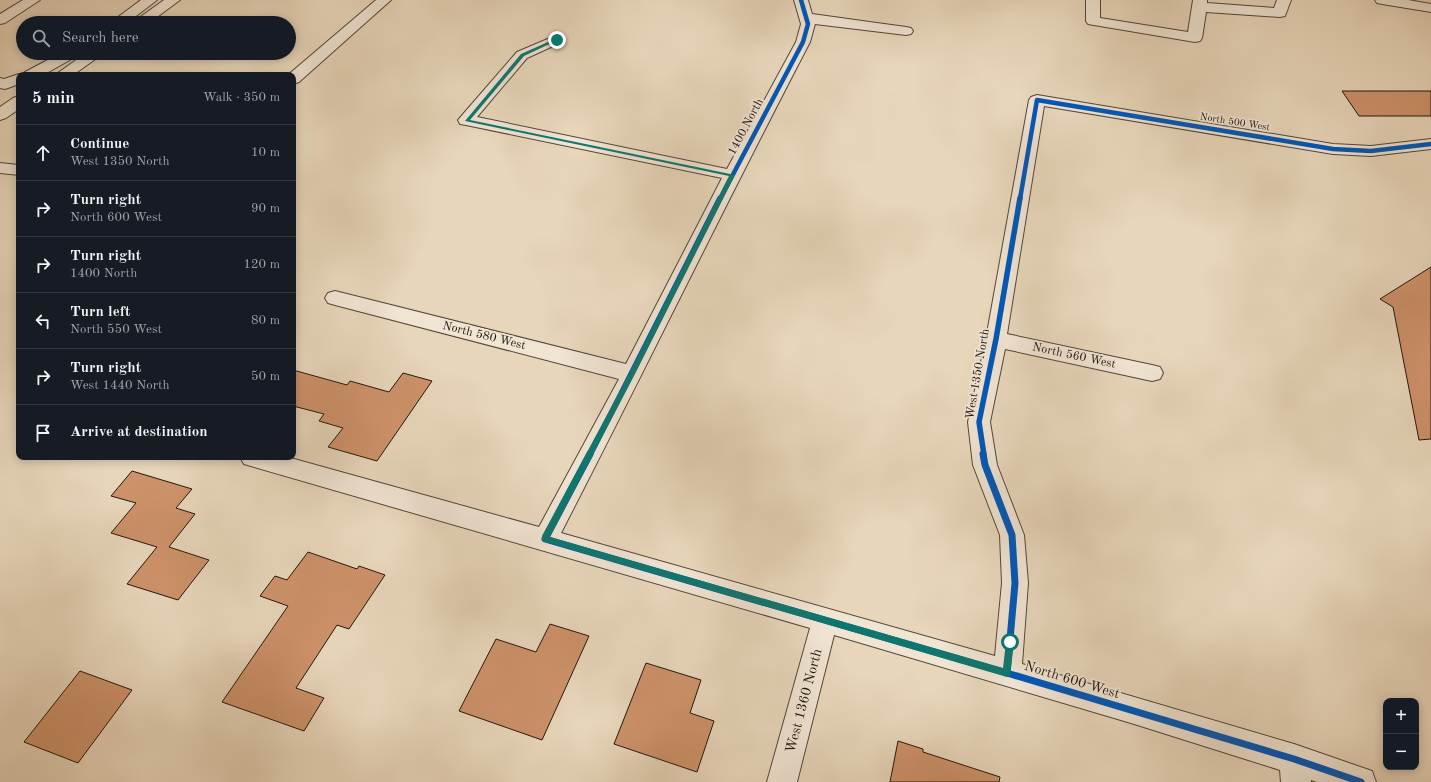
<!DOCTYPE html>
<meta charset="utf-8">
<style>
body{margin:0;font-family:"Old Standard TT",serif;background:#20242c;color:#f1f3f6}
.controls{position:absolute;right:12px;bottom:12px;display:grid;overflow:hidden;border-radius:8px;box-shadow:0 2px 10px #0003}
.controls button{width:36px;height:36px;display:grid;place-items:center;padding:0;border:0;border-bottom:1px solid #363941;background:#171b24;color:#f1f3f6;font:20px sans-serif}
.stop{position:absolute;width:12px;height:12px;margin:-9px;border:3px solid #0f766e;border-radius:50%;background:#fff}
.stop.end{background:#0f766e;border-color:#fff;box-shadow:0 1px 4px #0008}
.list{margin:0;padding:0;list-style:none}
h2{display:flex;justify-content:space-between;align-items:center;height:52px;margin:0;padding:0 16px;font-size:17px}
h2 small{font-size:13px;font-weight:400;color:#9ea1a6}
.list li{display:grid;grid-template-columns:26px 1fr auto;gap:12px;align-items:center;box-sizing:border-box;height:56px;padding:0 16px;border-top:1px solid #363941}
.list b{display:block;font-size:15px;white-space:nowrap}
.list p{margin:0;font-size:13px;white-space:nowrap;color:#9ea1a6}
.list em{font-size:13px;font-style:normal;color:#9ea1a6}
.icon{flex:none;width:22px;height:22px;fill:none;stroke:currentColor;stroke-width:2;stroke-linecap:round;stroke-linejoin:round}
.map{position:relative;flex:none;width:1431px;height:782px;overflow:hidden}
.search{position:absolute;background:#171b24;box-shadow:0 2px 10px #0003;left:16px;top:16px;width:280px;height:44px;display:flex;align-items:center;gap:10px;box-sizing:border-box;padding:0 14px;border-radius:22px;color:#9ea1a6;font-size:15px}
.panel{position:absolute;background:#171b24;box-shadow:0 2px 10px #0003;left:16px;top:72px;width:280px;height:388px;border-radius:8px}
.map>svg:first-child{display:block}
.building{fill:#ce926a;stroke:#20160d}
.lines{fill:none;stroke-linecap:round;stroke-linejoin:round}
.minor-casing{stroke:#524638;stroke-width:2}
.minor{fill:#f0e4d3;fill-rule:evenodd}
.cycleway-far2-casing{stroke:#f0e4d3;stroke-width:6}
.cycleway-far1-casing{stroke:#f0e4d3;stroke-width:8}
.cycleway-casing{stroke:#f0e4d3;stroke-width:10}
.cycleway-far2{stroke:#0057b8;stroke-width:4.5}
.cycleway-far1{stroke:#0057b8;stroke-width:5.5}
.cycleway{stroke:#0057b8;stroke-width:7}
.route{fill:#0f766e}
.labels{text-anchor:middle;dominant-baseline:central;stroke-width:3.5;stroke-linejoin:round;paint-order:stroke}
.far-street-label{font-size:10px;fill:#20160d;stroke:#f0e4d3}
.street-label{font-size:12px;fill:#20160d;stroke:#f0e4d3}
.near-street-label{font-size:14px;fill:#20160d;stroke:#f0e4d3}
</style>
<div class="map">
<svg width="1431" height="782" viewBox="0 0 1431 782">
<rect width="100%" height="100%" fill="#e8d6bb"/>
<filter id="stains"><feTurbulence type="fractalNoise" baseFrequency=".005" numOctaves="4"/><feColorMatrix values="0 0 0 0 .2 0 0 0 0 .09 0 0 0 0 .02 0 0 0 .5 -.17"/></filter>
<radialGradient id="worn" r=".72"><stop offset=".6" stop-color="#630" stop-opacity="0"/><stop offset="1" stop-color="#630" stop-opacity=".3"/></radialGradient>
<path class="building" d="M1342 91H1431V116H1359Z
M1431 267V439L1419 440 1393 307 1380 299Z
M293 370 347 385 350 381 389 392 403 373 432 381 377 461 328 447 343 428 319 421 324 414 293 406Z
M132 471 192 489 176 508 195 514 169 547 209 560 178 600 127 584 157 547 111 533 136 503 111 496Z
M308 552 357 569 359 566 385 575 349 629 337 625 296 688 324 698 304 731 222 702 288 606 260 596 275 576 287 580Z
M550 624 589 636 542 740 459 711 496 639 536 652Z
M646 663 701 680 690 713 714 721 697 772 614 744Z
M80 671 132 690 78 763 24 742Z
M898 741 923 749V752L1000 777 999 782H890Z"/>
<g class="lines">
<g class="minor-casing">
<path id="minor" d="M23 0H40L5 23 0 24V14Z
M141 0H157L127 23H110Z
M164 0H180L149 23H132Z
M376 0H391L299 82 293 84V75H288Z
M794 0H808L812 14 906 27 911 28 913 31 911 34 906 35 815 24 810 42C725 205 645 370 561 533L995 656 1002 583 1000 535 973 465 968 422 986 339 1029 100 1031 97 1037 95 1333 144 1371 146 1431 139V149L1371 156 1333 154 1044 106 1007 334 1152 365 1160 367 1163 373 1160 379 1152 381 1005 349 990 422 997 465 1024 535 1028 583 1022 664 1294 744 1372 771 1376 782H1317L1311 780V782H1281L1280 770 1131 723 834 635 797 782H767L810 628 244 464 240 457H287L539 527 619 379 335 305 328 303 325 298 328 293 335 291 626 364 722 178 466 125 460 124 458 120 517 52 557 35 562 36 564 39 562 42 527 58 477 117 727 169 796 42 801 24Z
M1086 0H1100V18L1188 32 1193 0H1207V3L1274 8 1277 0H1291L1285 16 1280 17 1206 12 1202 38 1200 41 1195 42 1088 24 1086 21Z
M1375 0H1408L1431 4V12L1382 4 1377 3Z
M61 53H80L77 56 43 75H23L25 72Z
M86 53H104L73 75H55Z
M19 74 22 75H19V84L5 89 0 88V78L4 79Z
M19 96V109L6 118 0 120V107L13 98Z
M0 163 19 165V175L0 173Z"/>
</g>
<use href="#minor" class="minor"/>
<g class="cycleway-far2-casing">
<path id="cycleway-far2" d="M720 199 803 42 808 24 801 0
M1020 199 1037 100 1333 149 1371 151 1431 144"/>
</g>
<g class="cycleway-far1-casing">
<path id="cycleway-far1" d="M590 455 720 198
M984 455 979 422 996 339 1020 198"/>
</g>
<g class="cycleway-casing">
<path id="cycleway" d="M590 454 545 539 1007 673 1294 759 1361 782
M983 454 985 465 1012 535 1015 583 1007 673"/>
</g>
<use href="#cycleway-far2" class="cycleway-far2"/>
<use href="#cycleway-far1" class="cycleway-far1"/>
<use href="#cycleway" class="cycleway"/>
</g>
<path class="route" d="M557 38 558 40 524 56 470 120 735 175 635 374 550 537 1003 668 1006 642 1010 638 1014 642 1010 676 1007 677 542 541V536L629 374 729 176 465 121 521 54Z"/>
<g class="labels">
<g class="far-street-label">
<text transform="translate(1235 122) rotate(9)">North 500 West</text>
</g>
<g class="street-label">
<text transform="translate(746 127) rotate(-62)">1400 North</text>
<text transform="translate(484 336) rotate(14)">North 580 West</text>
<text transform="translate(1074 356) rotate(12)">North 560 West</text>
<text transform="translate(978 374) rotate(-80)">West 1350 North</text>
</g>
<g class="near-street-label">
<text transform="translate(1072 680) rotate(17)">North 600 West</text>
<text transform="translate(804 701) rotate(-75)">West 1360 North</text>
</g>
</g>
<rect width="100%" height="100%" filter="url(#stains)"/>
<rect width="100%" height="100%" fill="url(#worn)"/>
</svg>
<div class="controls">
<button>+</button>
<button>−</button>
</div>
<div class="stop" style="left:1010px;top:642px"></div>
<div class="stop end" style="left:557px;top:40px"></div>
<div class="search"><svg class="icon" aria-label="search" viewBox="0 0 24 24"><circle cx="10" cy="10" r="6"/><path d="M15 15l6 6"/></svg>Search here</div>
<section class="panel">
<h2>5 min<small>Walk · 350 m</small></h2>
<ul class="list">
<li><svg class="icon" aria-label="ahead" viewBox="0 0 24 24"><path d="M12 20V5M6 11l6-6 6 6"/></svg><div><b>Continue</b><p>West 1350 North</p></div><em>10 m</em></li>
<li><svg class="icon" aria-label="right" viewBox="0 0 24 24"><path d="M7 20v-9h11M14 6l5 5-5 5"/></svg><div><b>Turn right</b><p>North 600 West</p></div><em>90 m</em></li>
<li><svg class="icon" aria-label="right" viewBox="0 0 24 24"><path d="M7 20v-9h11M14 6l5 5-5 5"/></svg><div><b>Turn right</b><p>1400 North</p></div><em>120 m</em></li>
<li><svg class="icon" aria-label="left" viewBox="0 0 24 24"><path d="M17 20v-9H6M10 6l-5 5 5 5"/></svg><div><b>Turn left</b><p>North 550 West</p></div><em>80 m</em></li>
<li><svg class="icon" aria-label="right" viewBox="0 0 24 24"><path d="M7 20v-9h11M14 6l5 5-5 5"/></svg><div><b>Turn right</b><p>West 1440 North</p></div><em>50 m</em></li>
<li><svg class="icon" aria-label="arrive" viewBox="0 0 24 24"><path d="M6 21V4h12l-3 4 3 4H6"/></svg><div><b>Arrive at destination</b></div></li>
</ul>
</section>
</div>
